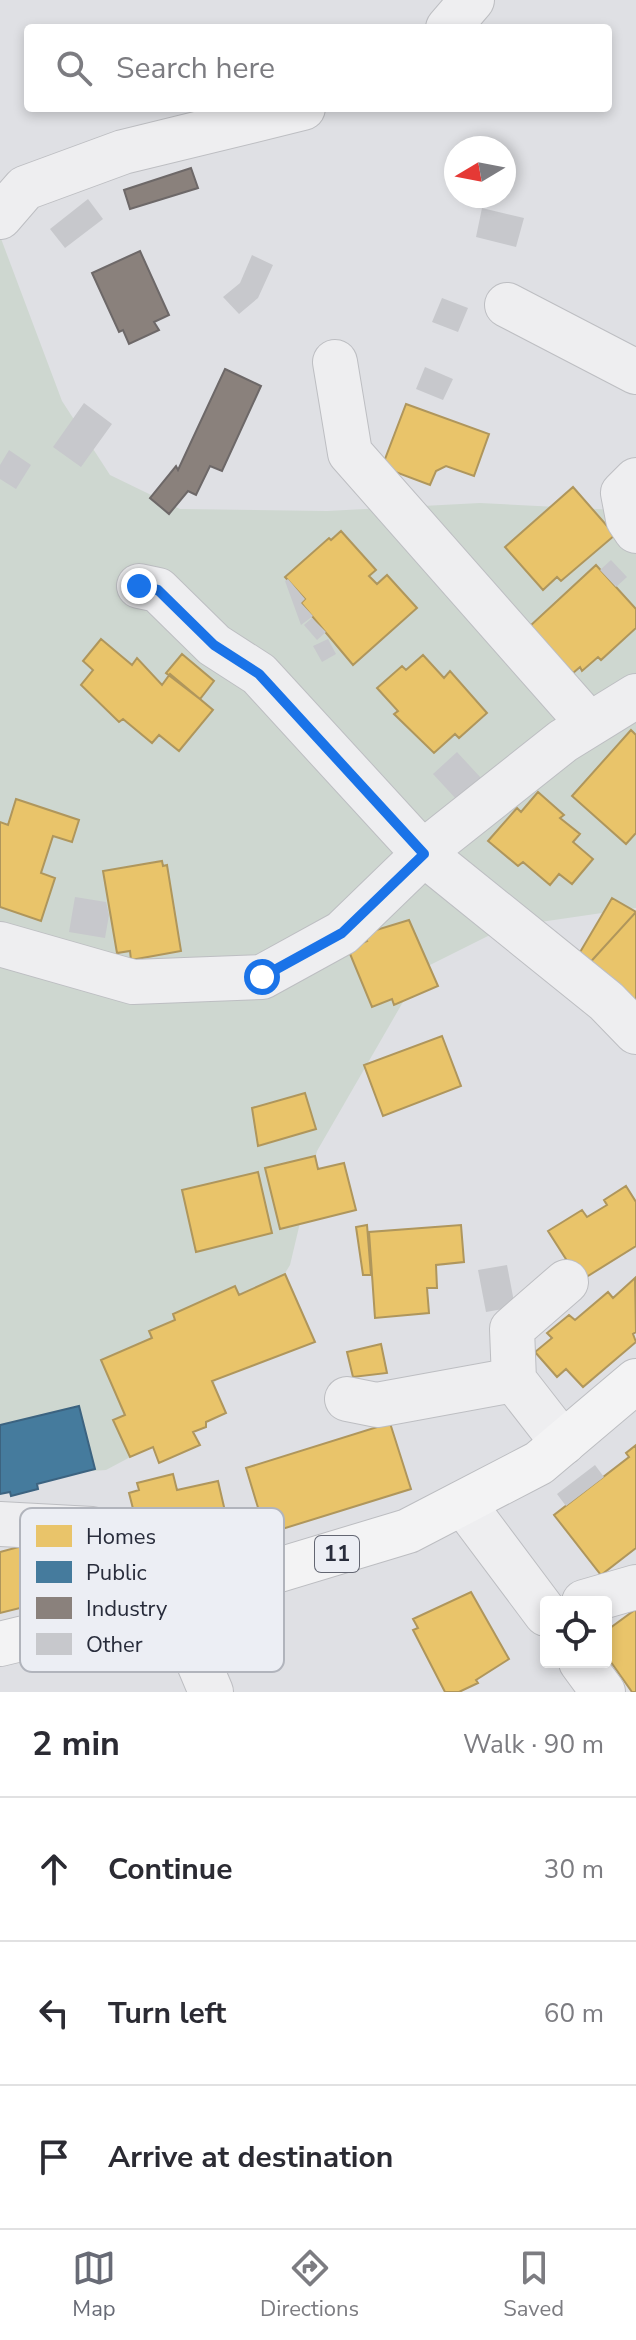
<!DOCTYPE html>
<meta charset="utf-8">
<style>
body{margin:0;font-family:"Nunito Sans",sans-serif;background:#f7f7f7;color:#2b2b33}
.controls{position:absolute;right:24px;bottom:24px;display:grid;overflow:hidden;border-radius:8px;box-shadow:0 4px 12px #0003}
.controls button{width:72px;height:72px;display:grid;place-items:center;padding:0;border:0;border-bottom:2px solid #e1e1e2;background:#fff;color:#2b2b33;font:40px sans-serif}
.compass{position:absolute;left:444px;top:136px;width:72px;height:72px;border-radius:50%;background:#fff;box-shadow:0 4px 12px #0003;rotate:260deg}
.stop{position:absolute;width:24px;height:24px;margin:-18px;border:6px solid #1a73e8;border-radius:50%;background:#fff}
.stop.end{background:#1a73e8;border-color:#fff;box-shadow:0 2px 8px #0008}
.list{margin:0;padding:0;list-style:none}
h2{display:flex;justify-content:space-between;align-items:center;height:104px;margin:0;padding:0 32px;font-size:34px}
h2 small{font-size:26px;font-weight:400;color:#7c7c81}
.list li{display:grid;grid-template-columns:52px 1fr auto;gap:24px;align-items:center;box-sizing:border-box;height:144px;padding:0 32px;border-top:2px solid #e1e1e2}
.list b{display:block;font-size:30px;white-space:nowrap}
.list em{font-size:26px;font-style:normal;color:#7c7c81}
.icon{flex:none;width:44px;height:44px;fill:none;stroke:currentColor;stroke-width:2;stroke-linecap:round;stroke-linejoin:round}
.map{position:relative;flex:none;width:636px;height:1692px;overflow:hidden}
.search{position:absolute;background:#fff;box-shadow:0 4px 12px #0003;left:24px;right:24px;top:24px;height:88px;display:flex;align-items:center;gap:20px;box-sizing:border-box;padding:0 28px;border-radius:8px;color:#7c7c81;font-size:30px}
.sheet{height:536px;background:#fff}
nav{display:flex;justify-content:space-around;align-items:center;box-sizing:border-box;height:112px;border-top:2px solid #e1e1e2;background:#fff;font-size:22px;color:#7c7c81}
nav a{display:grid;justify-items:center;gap:4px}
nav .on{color:#686b76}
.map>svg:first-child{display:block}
.green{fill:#ced7d0}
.homes{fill:#e9c46a;stroke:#af965c;stroke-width:2}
.public{fill:#457b9d;stroke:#3c6380;stroke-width:2}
.industry{fill:#8a817c;stroke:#6d6868;stroke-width:2}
.building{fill:#c7c8cc}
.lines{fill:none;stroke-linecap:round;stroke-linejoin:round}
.minor-casing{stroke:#bdbec2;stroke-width:46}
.primary-casing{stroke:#bcbdc1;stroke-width:46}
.minor{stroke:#eeeef0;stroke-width:44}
.primary{stroke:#f3f3f4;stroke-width:44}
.route{stroke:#1a73e8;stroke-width:10}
.labels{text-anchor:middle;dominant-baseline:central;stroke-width:8;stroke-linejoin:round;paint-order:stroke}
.shield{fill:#eceef4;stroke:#636672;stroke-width:2}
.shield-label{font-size:22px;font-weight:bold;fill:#282c3b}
.key{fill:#eceef4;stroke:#b1b4bc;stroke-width:2}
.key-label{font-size:22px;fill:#282c3b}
</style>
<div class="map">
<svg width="636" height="1692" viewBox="0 0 636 1692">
<rect width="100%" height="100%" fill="#dfe0e4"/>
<path class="green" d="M0 236 62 401 110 475 180 509 327 511 480 503 636 511V908L506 927 422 969 317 1151 290 1265 240 1347 181 1430 106 1470 7 1477 0 1474Z"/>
<path class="homes" d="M406 404 489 434 474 476 446 466 436 471 430 485 382 467Z
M573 487 615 535 561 581 557 577 543 590 505 547Z
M341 531 376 570 369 576 377 584 387 575 417 608 353 665 301 603 305 599 285 577 329 538 331 540Z
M596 565 636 609V628L601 660 598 657 582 671 580 667 573 673 530 626Z
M101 639 132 665 137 658 162 685 170 674 213 710 179 751 159 735 152 743 123 719 119 722 81 685 93 670 83 661Z
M182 654 214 681 200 699 166 673Z
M423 655 444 678 450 671 487 713 459 738 455 734 434 753 394 714 398 711 377 688 402 666 406 670Z
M631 730 636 735V833L626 844 572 796Z
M538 792 564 815 560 818 580 834 573 842 593 859 572 884 559 874 550 885 523 862 518 866 488 841 517 808 521 812Z
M16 799 79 820 72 842 53 836 41 873 55 878 41 921 0 907V822L8 825Z
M162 861 163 866 167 865 181 951 131 960 130 951 117 953 103 871Z
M612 898 636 912 586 967 576 959Z
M636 912V1014L585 968Z
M409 920 438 986 394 1005 392 999 372 1007 348 949 367 941 363 934Z
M442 1036 461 1086 383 1116 364 1065Z
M305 1093 316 1129 258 1146 252 1108Z
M315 1156 318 1169 344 1163 356 1210 280 1229 265 1168Z
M258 1172 272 1233 196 1252 182 1190Z
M626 1186 636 1202V1246L580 1281 548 1231 582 1210 587 1217 607 1205 604 1200Z
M367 1225 371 1275H363L356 1227Z
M461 1225 464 1262 436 1265 437 1288H427L429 1313 375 1318 369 1232Z
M285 1274 315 1342 212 1381 226 1413 206 1422V1427L193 1432 200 1445 159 1463 153 1447 130 1457 113 1420 125 1415 101 1360 152 1338 149 1331 175 1320 173 1314 235 1286 239 1295Z
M635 1278 636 1332 633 1334 636 1342 583 1387 566 1369 557 1377 535 1352 552 1338 547 1333 569 1315 575 1320 608 1292 613 1298Z
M381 1344 387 1373 353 1377 347 1352Z
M390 1423 411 1489 266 1534 246 1468Z
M636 1445V1548L601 1575 554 1515 629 1457 626 1453Z
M173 1474 177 1490 218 1481 234 1550 173 1564 170 1555 152 1551 141 1540 129 1493 139 1490 137 1483Z
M37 1542 52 1600 0 1613V1552Z
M471 1592 509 1659 476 1680 478 1683 459 1692H445L413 1630 418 1628 413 1619Z
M636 1609V1692H632L606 1655V1631Z"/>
<path class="public" d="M79 1406 95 1469 37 1484 38 1489 11 1496 10 1492 0 1494V1425Z"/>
<path class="industry" d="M191 168 198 188 130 209 124 190Z
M140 251 169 315 154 322 159 330 129 344 123 330 119 332 92 273Z
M225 369 261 386 222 471 210 466 196 495 188 491 169 514 150 498 176 466 178 470Z"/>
<path class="building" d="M88 199 103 219 65 248 50 229Z
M482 208 524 218 516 247 476 237Z
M252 255 273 265 258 298 239 314 223 297 240 283Z
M442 298 468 308 458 332 432 322Z
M425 367 453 379 443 400 416 389Z
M84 403 112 424 81 467 53 447Z
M9 450 31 465 16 489 0 479V465Z
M611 560 627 577 616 587 600 570Z
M288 579 305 599 301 603 313 616 301 625 285 581Z
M312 618 326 632 317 640 304 625Z
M328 639 336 654 322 662 313 646Z
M457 752 481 778 457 800 433 774Z
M75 897 106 902 109 915 105 938 69 932Z
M507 1265 515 1307 486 1312 478 1270Z
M595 1465 604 1477 566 1506 557 1494Z"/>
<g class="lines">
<g class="minor-casing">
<path id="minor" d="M448 28 472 0
M0 217 25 188 123 152 303 108
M507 305 636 372
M335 362 350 453 589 724
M636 480 623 493 628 519 636 531
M139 586 158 590 214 645 259 674 424 854 606 1001 636 1032
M0 944 133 982 262 977 342 933 437 841 563 741 636 696
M514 1380 512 1329 566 1282
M347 1399 377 1405 514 1380 563 1443
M463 1503 546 1614
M0 1524 92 1529 139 1557 173 1602 211 1692
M584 1602 636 1587
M581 1662 603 1692"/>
</g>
<g class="primary-casing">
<path id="primary" d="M0 1644 173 1602 408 1531 539 1463 636 1381"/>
</g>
<use href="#minor" class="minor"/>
<use href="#primary" class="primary"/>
</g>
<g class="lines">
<path class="route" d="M139 586 158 590 214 645 259 674 424 854 342 933 262 977"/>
</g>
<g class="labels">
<rect class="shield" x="315" y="1536" width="44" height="36" rx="6"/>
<g class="shield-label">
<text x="337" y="1554">11</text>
</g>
</g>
<rect x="20" y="1508" width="264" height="164" rx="12" class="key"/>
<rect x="36" y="1525" width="36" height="22" fill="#e9c46a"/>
<rect x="36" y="1561" width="36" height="22" fill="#457b9d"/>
<rect x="36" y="1597" width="36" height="22" fill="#8a817c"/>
<rect x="36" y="1633" width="36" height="22" fill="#c7c8cc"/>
<g class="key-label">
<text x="86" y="1544">Homes</text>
<text x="86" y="1580">Public</text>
<text x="86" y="1616">Industry</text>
<text x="86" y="1652">Other</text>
</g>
</svg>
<div class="controls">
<button><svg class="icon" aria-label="locate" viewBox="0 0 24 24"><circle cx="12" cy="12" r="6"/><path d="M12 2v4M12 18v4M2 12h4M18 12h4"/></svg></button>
</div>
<svg class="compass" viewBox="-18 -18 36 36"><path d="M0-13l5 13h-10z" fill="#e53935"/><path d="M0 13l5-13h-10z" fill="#7c7c81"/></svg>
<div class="stop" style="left:262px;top:977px"></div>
<div class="stop end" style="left:139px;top:586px"></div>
<div class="search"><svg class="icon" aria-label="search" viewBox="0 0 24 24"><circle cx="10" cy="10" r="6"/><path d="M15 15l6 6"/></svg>Search here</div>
</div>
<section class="sheet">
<h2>2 min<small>Walk · 90 m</small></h2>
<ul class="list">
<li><svg class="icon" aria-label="ahead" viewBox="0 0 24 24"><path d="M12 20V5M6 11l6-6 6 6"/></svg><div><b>Continue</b></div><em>30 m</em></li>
<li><svg class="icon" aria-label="left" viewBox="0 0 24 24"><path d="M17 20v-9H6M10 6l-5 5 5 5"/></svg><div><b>Turn left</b></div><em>60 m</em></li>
<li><svg class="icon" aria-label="arrive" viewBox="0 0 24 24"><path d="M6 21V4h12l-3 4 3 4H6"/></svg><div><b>Arrive at destination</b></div></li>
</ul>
</section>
<nav>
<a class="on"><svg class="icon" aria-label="map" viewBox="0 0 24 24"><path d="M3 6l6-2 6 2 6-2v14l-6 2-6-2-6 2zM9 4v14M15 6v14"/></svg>Map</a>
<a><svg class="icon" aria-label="directions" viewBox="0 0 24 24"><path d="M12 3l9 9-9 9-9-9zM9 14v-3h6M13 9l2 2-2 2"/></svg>Directions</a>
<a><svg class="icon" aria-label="saved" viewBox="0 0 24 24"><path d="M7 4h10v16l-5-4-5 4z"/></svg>Saved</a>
</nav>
